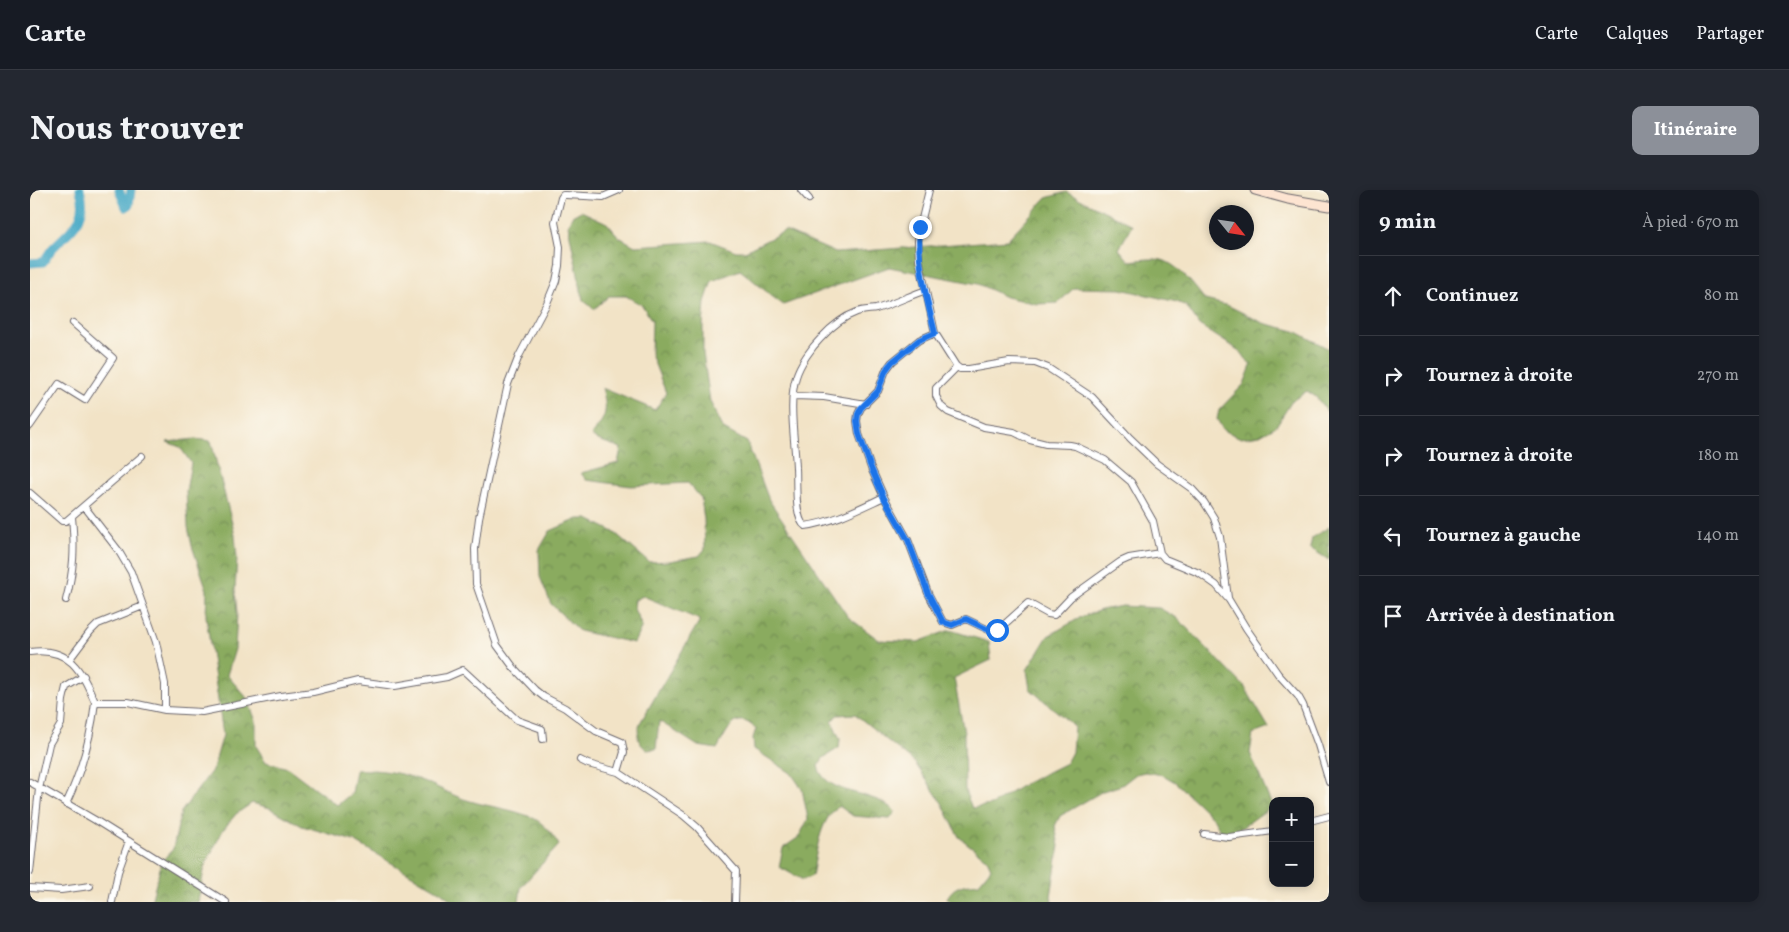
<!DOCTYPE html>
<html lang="fr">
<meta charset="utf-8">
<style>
body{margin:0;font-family:Vollkorn,serif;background:#242831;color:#f1f3f6}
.controls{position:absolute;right:15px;bottom:15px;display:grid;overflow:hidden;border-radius:10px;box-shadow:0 2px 8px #0003}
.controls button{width:45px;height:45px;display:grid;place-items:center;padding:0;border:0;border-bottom:1px solid #363941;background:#171b24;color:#f1f3f6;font:25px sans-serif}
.compass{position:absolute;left:1179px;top:15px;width:45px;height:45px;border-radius:50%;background:#171b24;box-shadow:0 2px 8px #0003;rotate:120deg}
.stop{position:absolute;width:15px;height:15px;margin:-11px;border:4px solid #1a73e8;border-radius:50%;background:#fff}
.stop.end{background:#1a73e8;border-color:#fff;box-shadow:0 1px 5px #0008}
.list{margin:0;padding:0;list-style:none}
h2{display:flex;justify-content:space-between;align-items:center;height:65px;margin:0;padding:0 20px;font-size:21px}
h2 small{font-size:16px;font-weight:400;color:#9ea1a6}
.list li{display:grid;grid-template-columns:32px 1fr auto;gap:15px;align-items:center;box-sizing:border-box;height:80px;padding:0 20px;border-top:1px solid #363941}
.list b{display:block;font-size:19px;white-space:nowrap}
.list em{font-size:16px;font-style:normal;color:#9ea1a6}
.icon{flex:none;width:28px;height:28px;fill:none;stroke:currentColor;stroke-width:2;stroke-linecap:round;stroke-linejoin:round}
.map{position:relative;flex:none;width:1299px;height:712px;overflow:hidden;border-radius:10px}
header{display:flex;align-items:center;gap:30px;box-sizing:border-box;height:70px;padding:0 25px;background:#171b24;border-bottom:1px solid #363941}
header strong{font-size:24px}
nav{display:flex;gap:28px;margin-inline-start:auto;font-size:18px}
.intro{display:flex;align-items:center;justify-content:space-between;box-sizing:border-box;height:120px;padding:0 30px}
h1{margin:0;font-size:35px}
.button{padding:12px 22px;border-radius:10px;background:#8c9099;color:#fff;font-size:18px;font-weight:700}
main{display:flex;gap:30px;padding:0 30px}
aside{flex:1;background:#171b24;border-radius:10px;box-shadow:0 2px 8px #0003}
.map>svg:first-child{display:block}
.forest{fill:url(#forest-crowns);stroke:#56664d}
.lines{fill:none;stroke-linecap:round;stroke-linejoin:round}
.river{stroke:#46a9c6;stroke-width:9}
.street-casing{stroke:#6b666c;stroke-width:8}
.secondary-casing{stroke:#6b666c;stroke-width:11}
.street{stroke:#fff;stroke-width:6}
.secondary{stroke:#fde4d1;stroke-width:9}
.route{stroke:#1a73e8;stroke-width:6}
</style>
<header>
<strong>Carte</strong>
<nav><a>Carte</a><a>Calques</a><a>Partager</a></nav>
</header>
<div class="intro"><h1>Nous trouver</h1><a class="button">Itinéraire</a></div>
<main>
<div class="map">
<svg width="1299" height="712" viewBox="0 0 1299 712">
<defs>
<pattern id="forest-crowns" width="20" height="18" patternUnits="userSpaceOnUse" patternTransform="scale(1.25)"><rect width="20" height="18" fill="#8aab5f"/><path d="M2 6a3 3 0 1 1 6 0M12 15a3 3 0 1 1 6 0" fill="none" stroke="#708b50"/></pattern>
</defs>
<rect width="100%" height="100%" fill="#fbf7ec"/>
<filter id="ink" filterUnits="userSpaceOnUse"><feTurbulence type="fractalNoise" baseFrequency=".02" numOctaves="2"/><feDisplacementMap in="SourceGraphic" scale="10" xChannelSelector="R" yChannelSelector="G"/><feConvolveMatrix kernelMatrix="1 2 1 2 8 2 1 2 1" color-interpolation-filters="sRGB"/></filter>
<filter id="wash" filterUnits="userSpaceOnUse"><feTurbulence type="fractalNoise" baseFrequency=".0096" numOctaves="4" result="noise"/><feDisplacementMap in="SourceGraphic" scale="20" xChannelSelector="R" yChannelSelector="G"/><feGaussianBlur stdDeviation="1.12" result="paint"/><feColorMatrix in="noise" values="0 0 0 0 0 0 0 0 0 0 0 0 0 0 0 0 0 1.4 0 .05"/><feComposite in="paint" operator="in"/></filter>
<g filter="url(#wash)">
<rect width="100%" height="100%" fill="#f2e3c6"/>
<path class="forest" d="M1036 2 1102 35 1089 59 1099 71C1110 70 1125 67 1135 71 1150 77 1166 98 1175 110L1199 116 1233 133 1265 141 1299 159V224L1286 207 1277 201 1262 211 1246 236 1230 245 1211 248 1193 240 1187 229 1189 220 1214 194 1221 176 1211 162 1169 135 1156 116 1147 112 1091 99 1044 98 1028 113 1007 114 976 107 948 94 859 77 753 115C738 104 725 91 710 80L682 91 675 112 673 137V163L680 211 692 238 717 252 739 310 818 427 849 450 888 452 920 440 959 452 961 470 924 488 934 543 935 601 942 618 961 615 996 593 1036 573 1042 562 1044 536 1000 499 997 480 1018 446 1053 426 1071 420 1092 416 1129 418 1147 428 1214 496 1239 538 1223 544 1220 563 1242 616 1199 647H1193L1184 629 1145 592 1133 585 1115 582 1106 584 1092 595 1073 601 1030 626 1025 636 1029 656 1021 706 1022 712H921L917 708C925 694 934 695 949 693L961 678 957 669 929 647 912 613 885 573 825 524 807 525 802 531 810 549 809 558 793 568 788 576C795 607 846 599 865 622L860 629 823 626 809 616C788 631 787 663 782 686L773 690 749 677 753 658 769 647 778 629 772 599 761 583 724 559 723 548 726 539C705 518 697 542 687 559L668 556 629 531 626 559 617 560C606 551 607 546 610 533L670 430 613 406 605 410 604 419 612 436 604 453 549 441 521 414 510 387 509 360 520 341 548 329H558L584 342 619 372 640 371 669 366 675 359 674 329 671 308 658 293 601 296 556 290 551 283 588 273 591 258 568 250 561 245C577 227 578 220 572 198L625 220 636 203 621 164 622 131 612 115 596 106H579L564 119 553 110 538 35 542 26 551 21 577 33 589 47 605 56 680 51 706 61H715L755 41 806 63 977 50 1016 8Z
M165 249 181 251 205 345 207 368 205 400 207 423 205 459 197 485 217 508 226 531V556L236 572 258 578 307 615 322 603 326 580C347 579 370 582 390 590 407 596 422 606 440 611 460 617 483 619 503 628 515 634 522 644 529 655L491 697 489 712H423L411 702 324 651 272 636 240 618 222 613 206 624 193 640 175 675 168 712H121L132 671 143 659 151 622 183 579 193 545 176 426 177 400 162 356 158 337 156 301 161 273 150 257 137 252Z
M1299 337V370L1280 358 1282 348Z"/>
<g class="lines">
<path class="river" d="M89 0 96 17 99 15 101 0
M0 73 13 72C16 68 19 63 22 59 39 40 60 31 50 0"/>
</g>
</g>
<g filter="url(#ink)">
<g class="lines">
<g class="street-casing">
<path id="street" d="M771 0 779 9
M899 0 890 37 888 51 889 69 905 143 926 176 925 179 906 198V206L911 216 918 222 954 237 984 242 1000 250 1016 254 1040 255 1045 256 1075 270 1101 292 1123 331 1130 363 1135 369 1169 383 1186 395 1199 410 1216 438 1248 484 1268 506 1273 515 1288 555 1299 592
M905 143 889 150 862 172 856 180 848 201 831 218 828 224 827 231 829 244 841 278 854 307 878 350 898 403 913 432 922 435 936 429 963 442 967 441 998 413 1018 424 1024 425 1041 407 1090 372 1099 368 1130 363
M926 176 930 179H939L979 172 1005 173 1018 178 1062 207 1100 248 1127 274 1162 299 1174 312 1184 328 1190 347 1198 408
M764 206 794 207 836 214
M0 236 29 194 55 210 83 168 43 133
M0 303 32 331H36L112 266
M854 307C828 319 803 332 775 336 764 329 767 291 766 278 765 251 758 212 766 187 770 174 781 158 791 148 801 137 813 127 827 122 833 120 840 120 846 119 863 114 879 106 896 100
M54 316 88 360 101 382 126 452 135 494V520
M36 410C44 379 45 359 42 327
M0 462C40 457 51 480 65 512H98L135 520 172 522 251 506 283 502 328 491 365 496 417 487 433 480 487 530 512 539 513 549
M39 470 60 442 68 434 113 416
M550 570 558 574 588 582 653 625 667 637 706 681 705 712
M588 582 594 562 592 552 566 541 535 518 514 507 505 500 484 478 467 455 446 394 445 359 449 328 478 194 489 166 517 113 526 91 529 76 530 57 525 32 531 8 533 5H536L573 7 589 0
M0 592 65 630 196 712
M36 614C52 580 61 548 65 512
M1280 631 1299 626
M1174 644 1199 647 1243 641
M0 682 9 599 19 554 31 534 33 510 36 497 54 486
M0 698 31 700 60 696
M82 712 88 682 99 651"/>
</g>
<g class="secondary-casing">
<path id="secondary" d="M1225 0 1258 9 1299 16"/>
</g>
<use href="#street" class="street"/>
<use href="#secondary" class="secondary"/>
</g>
</g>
<g class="lines" filter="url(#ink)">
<path class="route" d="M890 37C886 72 897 109 905 143L889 150 862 172 856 180 848 201 831 218 828 224 827 231 829 244 841 278 854 308 878 350 898 403 913 432 922 435 936 429 963 442 967 440"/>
</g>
</svg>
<div class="controls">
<button>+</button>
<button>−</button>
</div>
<svg class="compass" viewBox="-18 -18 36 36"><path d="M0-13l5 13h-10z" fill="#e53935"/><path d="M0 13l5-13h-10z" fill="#9ea1a6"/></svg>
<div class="stop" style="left:967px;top:440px"></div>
<div class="stop end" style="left:890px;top:37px"></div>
</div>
<aside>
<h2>9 min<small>À pied · 670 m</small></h2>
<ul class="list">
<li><svg class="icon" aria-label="ahead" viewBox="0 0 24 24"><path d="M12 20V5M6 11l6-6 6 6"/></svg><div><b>Continuez</b></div><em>80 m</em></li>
<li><svg class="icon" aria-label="right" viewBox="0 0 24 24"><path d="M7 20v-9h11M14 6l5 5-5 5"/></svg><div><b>Tournez à droite</b></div><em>270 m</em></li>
<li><svg class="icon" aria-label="right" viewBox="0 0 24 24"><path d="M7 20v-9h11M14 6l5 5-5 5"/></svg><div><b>Tournez à droite</b></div><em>180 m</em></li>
<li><svg class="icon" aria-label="left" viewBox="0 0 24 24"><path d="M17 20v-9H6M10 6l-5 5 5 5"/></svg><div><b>Tournez à gauche</b></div><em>140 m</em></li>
<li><svg class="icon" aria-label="arrive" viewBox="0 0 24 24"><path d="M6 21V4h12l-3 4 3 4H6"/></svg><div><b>Arrivée à destination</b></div></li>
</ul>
</aside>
</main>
